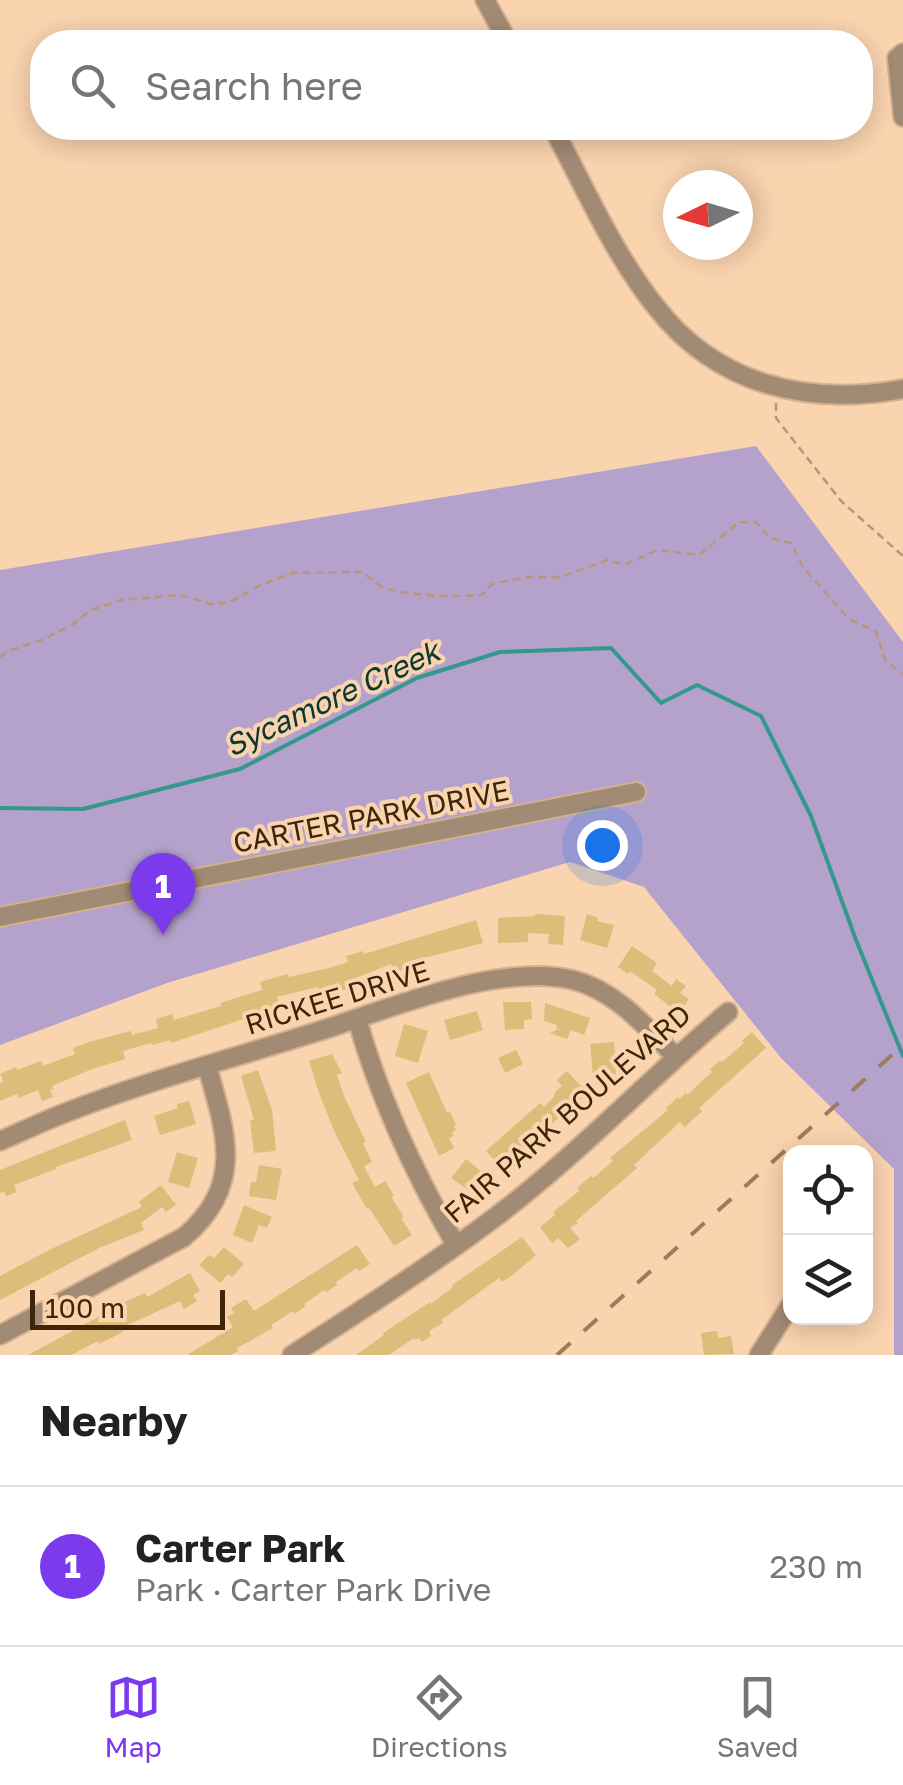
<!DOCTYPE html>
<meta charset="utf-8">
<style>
body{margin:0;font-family:"Golos Text",sans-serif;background:#f2f2f2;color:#222}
.controls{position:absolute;right:30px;bottom:30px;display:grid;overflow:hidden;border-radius:20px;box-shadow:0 5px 25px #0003}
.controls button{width:90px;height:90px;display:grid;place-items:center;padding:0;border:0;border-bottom:2px solid #e0e0e0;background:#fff;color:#222;font:50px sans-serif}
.compass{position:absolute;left:663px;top:170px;width:90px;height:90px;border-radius:50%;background:#fff;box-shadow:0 5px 25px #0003;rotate:265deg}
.scale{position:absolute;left:30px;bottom:25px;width:195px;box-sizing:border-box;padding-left:10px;border:5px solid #3e260b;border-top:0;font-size:28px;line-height:35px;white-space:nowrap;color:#3e260b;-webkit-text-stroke:8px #fad3af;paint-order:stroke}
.you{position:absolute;left:602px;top:845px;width:35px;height:35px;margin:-25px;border:8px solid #fff;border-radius:50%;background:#1a73e8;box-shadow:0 0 0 15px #1a73e833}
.badge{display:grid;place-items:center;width:65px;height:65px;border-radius:50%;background:#7c3aed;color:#fff;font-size:32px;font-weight:700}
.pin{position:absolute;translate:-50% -82px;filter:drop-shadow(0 2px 5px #0008)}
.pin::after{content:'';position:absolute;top:52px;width:35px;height:30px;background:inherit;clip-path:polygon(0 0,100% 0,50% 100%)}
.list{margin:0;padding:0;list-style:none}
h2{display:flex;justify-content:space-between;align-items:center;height:130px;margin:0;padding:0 40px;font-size:42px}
h2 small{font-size:32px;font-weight:400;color:#767676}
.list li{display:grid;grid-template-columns:65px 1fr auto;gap:30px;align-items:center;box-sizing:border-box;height:160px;padding:0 40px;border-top:2px solid #e0e0e0}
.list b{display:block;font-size:38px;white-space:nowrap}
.list p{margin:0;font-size:32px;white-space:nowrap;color:#767676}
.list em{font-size:32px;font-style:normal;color:#767676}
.icon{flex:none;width:55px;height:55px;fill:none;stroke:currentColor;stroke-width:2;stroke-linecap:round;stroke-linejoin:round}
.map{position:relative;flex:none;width:903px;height:1355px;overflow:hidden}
.search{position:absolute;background:#fff;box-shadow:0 5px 25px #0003;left:30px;right:30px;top:30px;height:110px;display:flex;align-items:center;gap:25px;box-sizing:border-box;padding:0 35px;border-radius:40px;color:#767676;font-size:38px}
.sheet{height:290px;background:#fff}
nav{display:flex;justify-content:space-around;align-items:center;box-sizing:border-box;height:140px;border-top:2px solid #e0e0e0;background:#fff;font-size:28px;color:#767676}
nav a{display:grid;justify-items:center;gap:5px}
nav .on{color:#7c3aed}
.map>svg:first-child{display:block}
.green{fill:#b5a2cc}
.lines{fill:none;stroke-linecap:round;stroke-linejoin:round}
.stream{stroke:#34988d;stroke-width:4}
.building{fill:#ddbd7a}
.minor-casing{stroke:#d4b08e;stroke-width:22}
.path{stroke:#b99776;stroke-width:2.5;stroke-dasharray:8 5;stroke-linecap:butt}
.minor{stroke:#a28b75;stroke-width:18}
.rail{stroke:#9c7c5d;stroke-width:4;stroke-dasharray:18 18;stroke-linecap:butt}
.labels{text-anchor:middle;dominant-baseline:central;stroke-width:8;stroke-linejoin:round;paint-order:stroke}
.street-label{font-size:28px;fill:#3e260b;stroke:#fad3af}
.water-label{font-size:30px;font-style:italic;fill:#093833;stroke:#fad3af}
</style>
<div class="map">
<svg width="903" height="1355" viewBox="0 0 903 1355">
<rect width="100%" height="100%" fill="#fad3af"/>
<path class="green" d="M756 446 903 642V1355H894V1169L781 1058 644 887 570 862 167 983 0 1045V570Z"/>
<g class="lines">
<path class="stream" d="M0 808 83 809 240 769 417 678 500 652 611 648 661 703 697 685 761 716 811 816 856 940 903 1056"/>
</g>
<path class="building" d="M535 914 565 916 563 945 548 944 549 934 528 933V942L498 943V918L535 916Z
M587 914 598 918 597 921 614 925 607 948 580 940Z
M476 920 483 943 408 962 410 968 394 973 391 964 354 979 357 986 320 997 318 987 277 997 281 1009 269 1013 268 1011 171 1043 170 1040 152 1045 151 1043 123 1051 125 1059 92 1069 52 1086 54 1089 50 1090 53 1097 42 1101 38 1090 19 1098 17 1094 0 1101V1083L4 1082 0 1074 16 1067 17 1070 41 1061 43 1066 75 1054 73 1048 89 1042 131 1031 132 1035 158 1028 156 1019 172 1014 174 1020 221 1006 220 1003 262 990 260 982 288 974 289 977 329 968 348 962 346 956 363 951 364 954Z
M632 946 657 963 652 971 672 986 676 979 686 986 680 993 689 999 679 1013 654 994 657 990 630 971 628 974 618 967Z
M503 1002H531L532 1019 524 1020V1029L505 1030Z
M545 1003 590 1018 584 1035 571 1030 567 1039 550 1033 560 1028 556 1029 557 1025 544 1021Z
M477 1011 483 1030 450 1040 444 1020Z
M404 1024 428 1031 418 1063 395 1056Z
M752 1032 766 1048 699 1108 702 1111 685 1127 680 1122 634 1165 637 1168 576 1221 578 1223 570 1228 580 1239 568 1248 558 1238 552 1243 540 1227 555 1215 553 1212 579 1191 577 1188 591 1176 593 1178 613 1161 610 1158 668 1110 666 1108 678 1097 679 1099 686 1093 687 1095 712 1072 710 1069 720 1060 722 1062 744 1043 742 1041Z
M614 1042 616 1074 593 1076 590 1044Z
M516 1050 523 1064 505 1073 498 1058Z
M332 1054 342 1073 337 1075 344 1096 366 1142 363 1143 372 1162 364 1166 375 1187 385 1181 394 1196 391 1197 404 1217 401 1218 412 1235 394 1246 369 1208 367 1209 352 1183 359 1180 335 1133 319 1093 309 1061Z
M258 1070 272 1110 276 1151 254 1153 250 1120H254L241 1076Z
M567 1071 587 1093 502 1168 486 1151 540 1103 544 1107 553 1098 556 1091 562 1086 557 1080Z
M429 1072 447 1113 450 1112 456 1124 454 1126 456 1130 452 1132 454 1136 449 1138 454 1148 439 1156 406 1083Z
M189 1101 196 1124 160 1135 154 1116 178 1108 177 1104Z
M125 1120 132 1140 56 1167V1169L14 1185 17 1192 6 1196 4 1191 0 1193V1170Z
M177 1152 198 1158 189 1188 168 1182Z
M466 1159 490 1179 477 1196 451 1178Z
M259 1165 282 1169 276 1200 249 1196 251 1182H256Z
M161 1185 176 1205 166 1212 162 1207 141 1223 144 1230 99 1248 0 1300V1276L49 1250 142 1207 139 1202Z
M244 1205 272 1217 267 1228 259 1225 252 1243 233 1235Z
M522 1237 536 1255 513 1275 502 1282 499 1278 441 1320 443 1323 429 1331 431 1336 422 1342 419 1338 415 1340 414 1338 389 1355H356L384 1335 383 1333 430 1302 431 1304 453 1287 452 1285Z
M357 1245 370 1264 359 1271 357 1268 336 1282 337 1285 326 1292 324 1290 304 1304 306 1306 295 1314 293 1311 271 1325 273 1328 237 1348 238 1351 231 1355H187L233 1327 227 1317 234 1313 231 1308 246 1299 254 1311Z
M224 1247 244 1264 232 1277 228 1274 220 1283 199 1265 209 1255 214 1258Z
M190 1273 200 1291 193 1295 197 1301 184 1309 180 1301 121 1328 123 1332 99 1344 98 1341 71 1355H28L100 1316 103 1322 125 1310 122 1303 145 1293 147 1297Z
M717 1331 718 1338 731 1336 734 1354 704 1355 701 1333Z"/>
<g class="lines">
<g class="minor-casing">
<path id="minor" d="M485 0 508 42
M903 53 897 58 903 117
M553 128C585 188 613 253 656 307 718 386 807 406 903 389
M0 917 636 792
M357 1019C380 1100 414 1173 456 1245
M0 1141C23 1131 46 1120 70 1111 150 1080 234 1058 316 1032 390 1009 497 962 573 980 615 990 647 1028 676 1057
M0 1335 184 1237C245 1185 226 1133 207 1066
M292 1355C360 1311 429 1267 494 1218 577 1156 649 1079 728 1012
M759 1355 790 1306"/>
</g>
<path class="path" d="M776 403V418L841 501 903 556
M0 657 6 652 44 639 72 625 91 610 121 600 181 595 211 604 228 603 259 586 292 573 363 572C369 577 375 584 383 587 404 596 460 598 483 594L492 584 527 577H561L607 560 624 565 657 550 699 555 739 522H756L770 538 791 543 803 567 848 618 876 632 885 660 903 675"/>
<use href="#minor" class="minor"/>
<path class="rail" d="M557 1355 903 1045"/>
</g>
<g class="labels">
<g class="street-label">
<text transform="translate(371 816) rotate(-11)">CARTER PARK DRIVE</text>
<text transform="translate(337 997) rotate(-17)">RICKEE DRIVE</text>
<text transform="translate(567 1113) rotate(-41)">FAIR PARK BOULEVARD</text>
</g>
<g class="water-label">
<text transform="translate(332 698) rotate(-25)">Sycamore Creek</text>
</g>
</g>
</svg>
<div class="controls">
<button><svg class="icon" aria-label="locate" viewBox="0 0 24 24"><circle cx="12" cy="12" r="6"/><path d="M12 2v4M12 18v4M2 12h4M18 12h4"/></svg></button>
<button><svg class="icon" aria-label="layers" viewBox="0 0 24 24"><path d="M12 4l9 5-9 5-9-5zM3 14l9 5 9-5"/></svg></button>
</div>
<svg class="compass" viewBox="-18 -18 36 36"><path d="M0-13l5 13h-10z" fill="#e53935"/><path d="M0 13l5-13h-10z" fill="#767676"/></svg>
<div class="scale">100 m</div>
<div class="you"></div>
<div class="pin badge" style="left:163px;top:935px">1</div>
<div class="search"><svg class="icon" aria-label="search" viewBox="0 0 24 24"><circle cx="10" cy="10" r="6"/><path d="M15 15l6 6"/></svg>Search here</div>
</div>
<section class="sheet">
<h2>Nearby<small></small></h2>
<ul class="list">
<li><span class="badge">1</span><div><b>Carter Park</b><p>Park · Carter Park Drive</p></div><em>230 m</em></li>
</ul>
</section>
<nav>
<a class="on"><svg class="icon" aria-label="map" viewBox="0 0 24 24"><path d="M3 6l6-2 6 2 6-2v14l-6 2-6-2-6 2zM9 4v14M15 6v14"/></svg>Map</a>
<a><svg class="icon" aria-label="directions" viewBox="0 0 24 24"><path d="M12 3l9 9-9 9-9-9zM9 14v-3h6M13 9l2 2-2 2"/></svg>Directions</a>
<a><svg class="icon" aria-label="saved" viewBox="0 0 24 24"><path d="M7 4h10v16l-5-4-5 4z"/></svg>Saved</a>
</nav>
